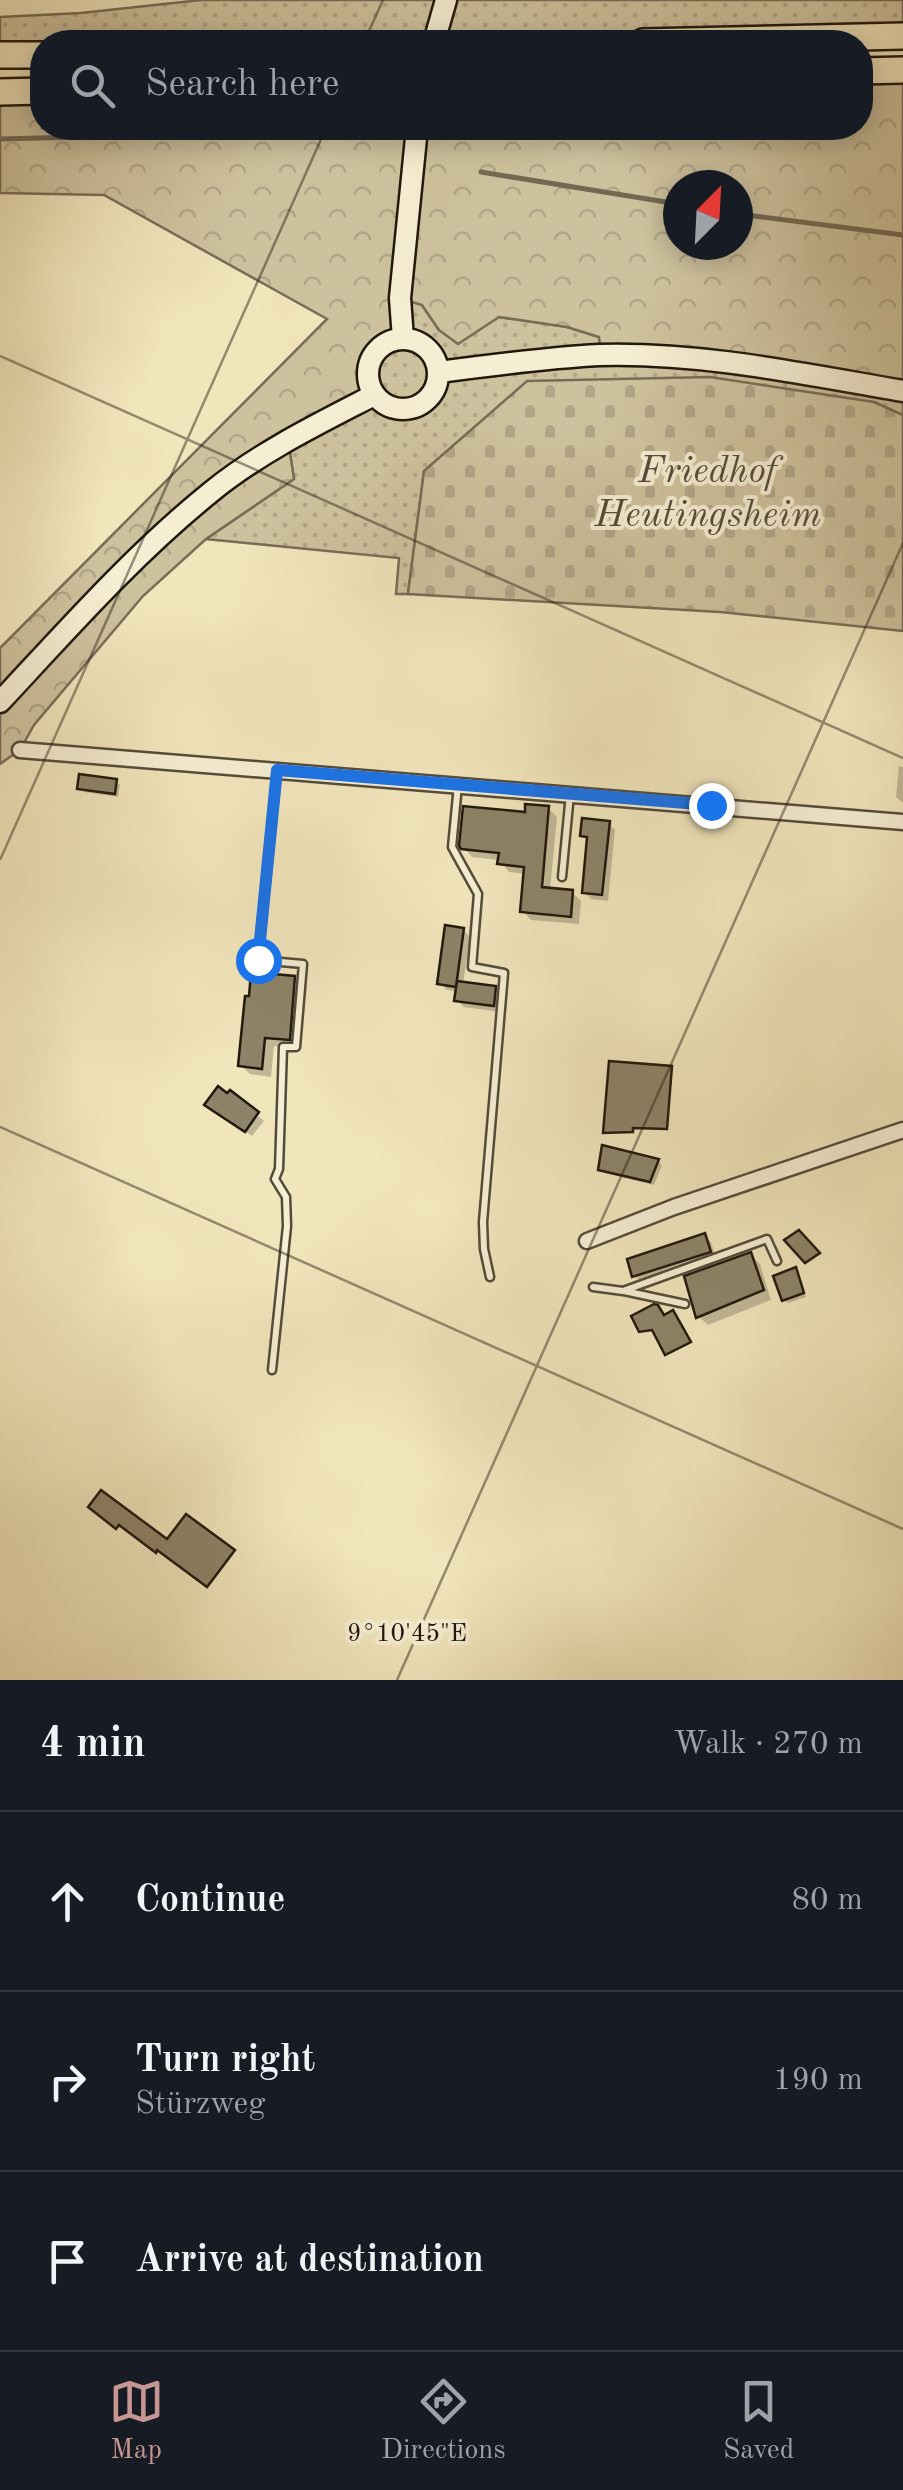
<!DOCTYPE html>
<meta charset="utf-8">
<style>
body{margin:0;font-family:"Old Standard TT",serif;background:#242831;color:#f1f3f6}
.compass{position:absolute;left:663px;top:170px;width:90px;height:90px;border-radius:50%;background:#171b24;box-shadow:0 5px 25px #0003;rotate:24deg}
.stop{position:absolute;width:30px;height:30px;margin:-22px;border:8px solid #1a73e8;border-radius:50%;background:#fff}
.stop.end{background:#1a73e8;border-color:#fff;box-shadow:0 2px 10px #0008}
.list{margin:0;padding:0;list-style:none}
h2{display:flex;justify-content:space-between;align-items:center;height:130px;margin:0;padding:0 40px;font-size:42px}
h2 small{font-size:32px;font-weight:400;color:#9ea1a6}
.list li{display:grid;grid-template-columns:65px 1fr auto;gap:30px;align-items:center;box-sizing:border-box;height:180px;padding:0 40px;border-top:2px solid #363941}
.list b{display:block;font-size:38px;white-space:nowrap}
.list p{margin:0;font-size:32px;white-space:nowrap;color:#9ea1a6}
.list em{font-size:32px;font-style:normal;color:#9ea1a6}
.icon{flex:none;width:55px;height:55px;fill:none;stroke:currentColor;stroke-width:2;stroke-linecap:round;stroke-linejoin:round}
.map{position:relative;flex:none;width:903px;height:1680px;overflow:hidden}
.search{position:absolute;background:#171b24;box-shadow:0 5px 25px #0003;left:30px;right:30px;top:30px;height:110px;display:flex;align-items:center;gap:25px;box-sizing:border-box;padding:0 35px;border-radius:40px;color:#9ea1a6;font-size:38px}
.sheet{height:670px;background:#171b24}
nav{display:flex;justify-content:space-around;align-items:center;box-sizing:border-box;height:140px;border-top:2px solid #363941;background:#171b24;font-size:28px;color:#9ea1a6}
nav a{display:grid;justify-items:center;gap:5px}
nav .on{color:#c59692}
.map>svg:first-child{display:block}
.grass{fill:url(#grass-dots);stroke:#786d56;stroke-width:2.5}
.forest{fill:url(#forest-crowns);stroke:#786d56;stroke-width:2.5;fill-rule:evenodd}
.cemetery{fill:url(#cemetery-stones);stroke:#786d56;stroke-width:2.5}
.shadow{fill:#0003}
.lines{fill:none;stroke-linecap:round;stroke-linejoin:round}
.stream{stroke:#736953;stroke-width:5}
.building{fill:#8d8368;stroke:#21180e;stroke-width:2.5}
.lane-casing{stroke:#554b3a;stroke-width:11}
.street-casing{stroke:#554b3a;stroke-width:19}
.secondary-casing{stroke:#21180e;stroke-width:25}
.highway-casing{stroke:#21180e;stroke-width:30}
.lane{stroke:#f6eed3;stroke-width:6}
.street{stroke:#f6eed3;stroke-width:14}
.secondary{stroke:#f6eed3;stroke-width:20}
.highway{stroke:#f1e5bc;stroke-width:25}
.route{stroke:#1a73e8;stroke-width:12}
.ticks{fill:none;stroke:#21180e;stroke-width:2.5;stroke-opacity:0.45}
.labels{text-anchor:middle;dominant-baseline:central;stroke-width:8;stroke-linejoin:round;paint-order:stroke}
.park-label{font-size:38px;font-style:italic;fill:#554b39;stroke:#f6eed3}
.ticks-label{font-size:25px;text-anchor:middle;fill:#21180e;stroke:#f6eed3;stroke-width:8;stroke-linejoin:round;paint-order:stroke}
</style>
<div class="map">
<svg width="903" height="1680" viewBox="0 0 903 1680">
<defs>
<pattern id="grass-dots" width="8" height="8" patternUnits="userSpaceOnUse" patternTransform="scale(2.5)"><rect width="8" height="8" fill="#cec29e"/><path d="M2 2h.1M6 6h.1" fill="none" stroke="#b1a687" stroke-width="1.8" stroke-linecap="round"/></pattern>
<pattern id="forest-crowns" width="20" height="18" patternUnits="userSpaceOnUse" patternTransform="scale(2.5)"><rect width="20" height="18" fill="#cec29e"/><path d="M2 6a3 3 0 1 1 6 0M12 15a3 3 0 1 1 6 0" fill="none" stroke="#b1a687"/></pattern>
<pattern id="cemetery-stones" width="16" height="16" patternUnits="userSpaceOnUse" patternTransform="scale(2.5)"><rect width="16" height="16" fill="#cec29e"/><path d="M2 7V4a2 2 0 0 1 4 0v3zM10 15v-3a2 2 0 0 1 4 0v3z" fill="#b1a687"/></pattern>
</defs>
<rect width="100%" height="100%" fill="#f1e5bc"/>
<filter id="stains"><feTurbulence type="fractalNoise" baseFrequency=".002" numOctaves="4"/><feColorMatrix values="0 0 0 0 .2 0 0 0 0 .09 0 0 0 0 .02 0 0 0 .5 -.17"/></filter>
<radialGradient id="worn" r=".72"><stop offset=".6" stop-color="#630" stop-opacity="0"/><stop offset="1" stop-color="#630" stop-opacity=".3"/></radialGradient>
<path class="grass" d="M201 0H903V36L643 42H42V55H0V17L81 13Z
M400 298 422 305 439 330 499 317 567 327 599 337 903 391V415L874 402 424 471 408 594H396L399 558 206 539 294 479 288 440 369 385C366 363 373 350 392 340Z"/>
<path class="forest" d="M903 70V391L601 355 599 337 567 327 499 317 458 344 439 330 422 305 400 298 403 339C373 343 360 368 374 395L288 440 294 479 206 539 143 596 34 725 20 750 0 764V648L327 319 104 195 0 193V92L42 91V128H860L861 71ZM678 185H738V245H678Z"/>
<path class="cemetery" d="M710 377 874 402 903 415V631L720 612 408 594 424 471 527 381Z"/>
<path class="shadow" d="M899 766 903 767V803L896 797Z
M115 781 120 785 118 797 84 792 80 788Z
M548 808 557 817 550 890 572 892 581 901 579 924 531 920 523 911 526 874 509 872 500 860 472 857 464 848 527 815Z
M608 823 615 830 608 901 591 899 584 892 589 842 583 835Z
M463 930 470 937 463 984 495 988 502 995 500 1012 464 1007 457 1000 458 992 447 990 440 983Z
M294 979 303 988 298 1048 274 1046 271 1077 250 1074 240 1065Z
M671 1069 668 1129 632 1128 633 1133H607Z
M230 1094 264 1121 252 1136 207 1105Z
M604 1148 658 1162 662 1165 654 1185 605 1173 601 1169Z
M704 1236 711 1242 716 1258 641 1282 634 1275Z
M750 1255 760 1264 771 1300 708 1325 698 1316Z
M796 1270 806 1297 788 1303 784 1299Z
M91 1507 167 1543 187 1517 234 1553 209 1587 160 1550 158 1552 122 1524 119 1528Z"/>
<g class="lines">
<path class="stream" d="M146 133 310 128
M0 139 117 136
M481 172 678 204
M738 214 903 235"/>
</g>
<path class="building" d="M79 774 117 779 115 794 77 789Z
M525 804 549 806 542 887 573 890 571 917 520 912 524 867 497 864 499 853 461 849 459 846 463 806 525 812Z
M582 818 610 821 602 895 582 893 587 837 580 836Z
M445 925 464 928 456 987 437 984Z
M251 972 295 976 290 1040 265 1038 262 1069 238 1066 245 996H249Z
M457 981 496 986 494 1006 454 1001Z
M609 1061 672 1066 667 1129 633 1128V1132L603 1133Z
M218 1086 227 1093 230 1090 259 1112 245 1132 204 1105Z
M602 1145 659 1159 650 1182 598 1170Z
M799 1230 820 1253 805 1263 784 1240Z
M705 1233 711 1252 632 1277 627 1259Z
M751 1252 764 1290 696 1318 684 1276Z
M796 1267 804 1293 782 1301 773 1276Z
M654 1304 658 1305 664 1315 673 1310 691 1342 665 1355 652 1330 639 1332 631 1316Z
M101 1490 167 1539 186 1514 235 1550 207 1587 157 1550 156 1553 119 1525 116 1529 88 1507Z"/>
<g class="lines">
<g class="lane-casing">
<path id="lane" d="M458 785 452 847 478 894 472 967 504 973 483 1222 484 1249 490 1277
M562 877 570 794
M593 1287 623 1291 767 1239 777 1261
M624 1291 685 1304
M272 1370 287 1226 286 1197 275 1179 279 1169 283 1047H296L303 964 258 960 277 771"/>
</g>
<g class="street-casing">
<path id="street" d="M20 750 903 822
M587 1241 674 1207 903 1130"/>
</g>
<g class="secondary-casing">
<path id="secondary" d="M434 42 446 0
M368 374a35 35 0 1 1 70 0a35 35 0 1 1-70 0Z
M403 339 400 298 417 128
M439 372C491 365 545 358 599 355 700 352 804 374 903 391
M0 702C67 630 134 554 211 492 260 452 318 424 374 395"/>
</g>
<g class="highway-casing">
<path id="highway" d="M643 42 903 36
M0 55H42
M860 71 903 70
M0 92 42 91"/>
</g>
<use href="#lane" class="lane"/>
<use href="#street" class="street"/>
<use href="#secondary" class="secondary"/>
<use href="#highway" class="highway"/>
</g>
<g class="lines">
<path class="route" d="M258 960 277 770 711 805"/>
</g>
<path class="ticks" d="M364 42 383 0M0 356 903 758M0 860 326 128M0 1127 903 1529M397 1680 903 543"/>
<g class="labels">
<g class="park-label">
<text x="708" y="472">Friedhof<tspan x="708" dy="44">Heutingsheim</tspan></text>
</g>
</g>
<g class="ticks-label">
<text x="407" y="1641">9°10'45"E</text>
</g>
<rect width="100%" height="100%" filter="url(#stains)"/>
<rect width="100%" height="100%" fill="url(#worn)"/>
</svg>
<svg class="compass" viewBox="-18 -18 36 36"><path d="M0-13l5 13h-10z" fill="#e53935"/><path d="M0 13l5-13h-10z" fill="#9ea1a6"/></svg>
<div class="stop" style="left:258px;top:960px"></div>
<div class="stop end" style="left:711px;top:805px"></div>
<div class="search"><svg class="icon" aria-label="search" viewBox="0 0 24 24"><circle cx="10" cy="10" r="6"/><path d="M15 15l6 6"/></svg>Search here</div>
</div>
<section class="sheet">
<h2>4 min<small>Walk · 270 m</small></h2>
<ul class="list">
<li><svg class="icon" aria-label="ahead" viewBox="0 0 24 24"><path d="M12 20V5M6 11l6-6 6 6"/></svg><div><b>Continue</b></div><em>80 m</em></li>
<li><svg class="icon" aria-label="right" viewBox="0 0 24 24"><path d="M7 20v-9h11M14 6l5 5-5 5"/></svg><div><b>Turn right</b><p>Stürzweg</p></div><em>190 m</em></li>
<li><svg class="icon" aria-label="arrive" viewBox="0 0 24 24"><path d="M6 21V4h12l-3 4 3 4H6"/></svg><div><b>Arrive at destination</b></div></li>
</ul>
</section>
<nav>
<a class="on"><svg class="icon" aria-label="map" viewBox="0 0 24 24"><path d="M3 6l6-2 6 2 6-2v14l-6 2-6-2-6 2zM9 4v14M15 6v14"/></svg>Map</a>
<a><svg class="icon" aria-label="directions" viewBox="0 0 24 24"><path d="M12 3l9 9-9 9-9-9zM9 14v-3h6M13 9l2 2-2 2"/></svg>Directions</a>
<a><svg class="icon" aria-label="saved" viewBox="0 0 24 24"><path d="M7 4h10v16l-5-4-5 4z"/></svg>Saved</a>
</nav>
